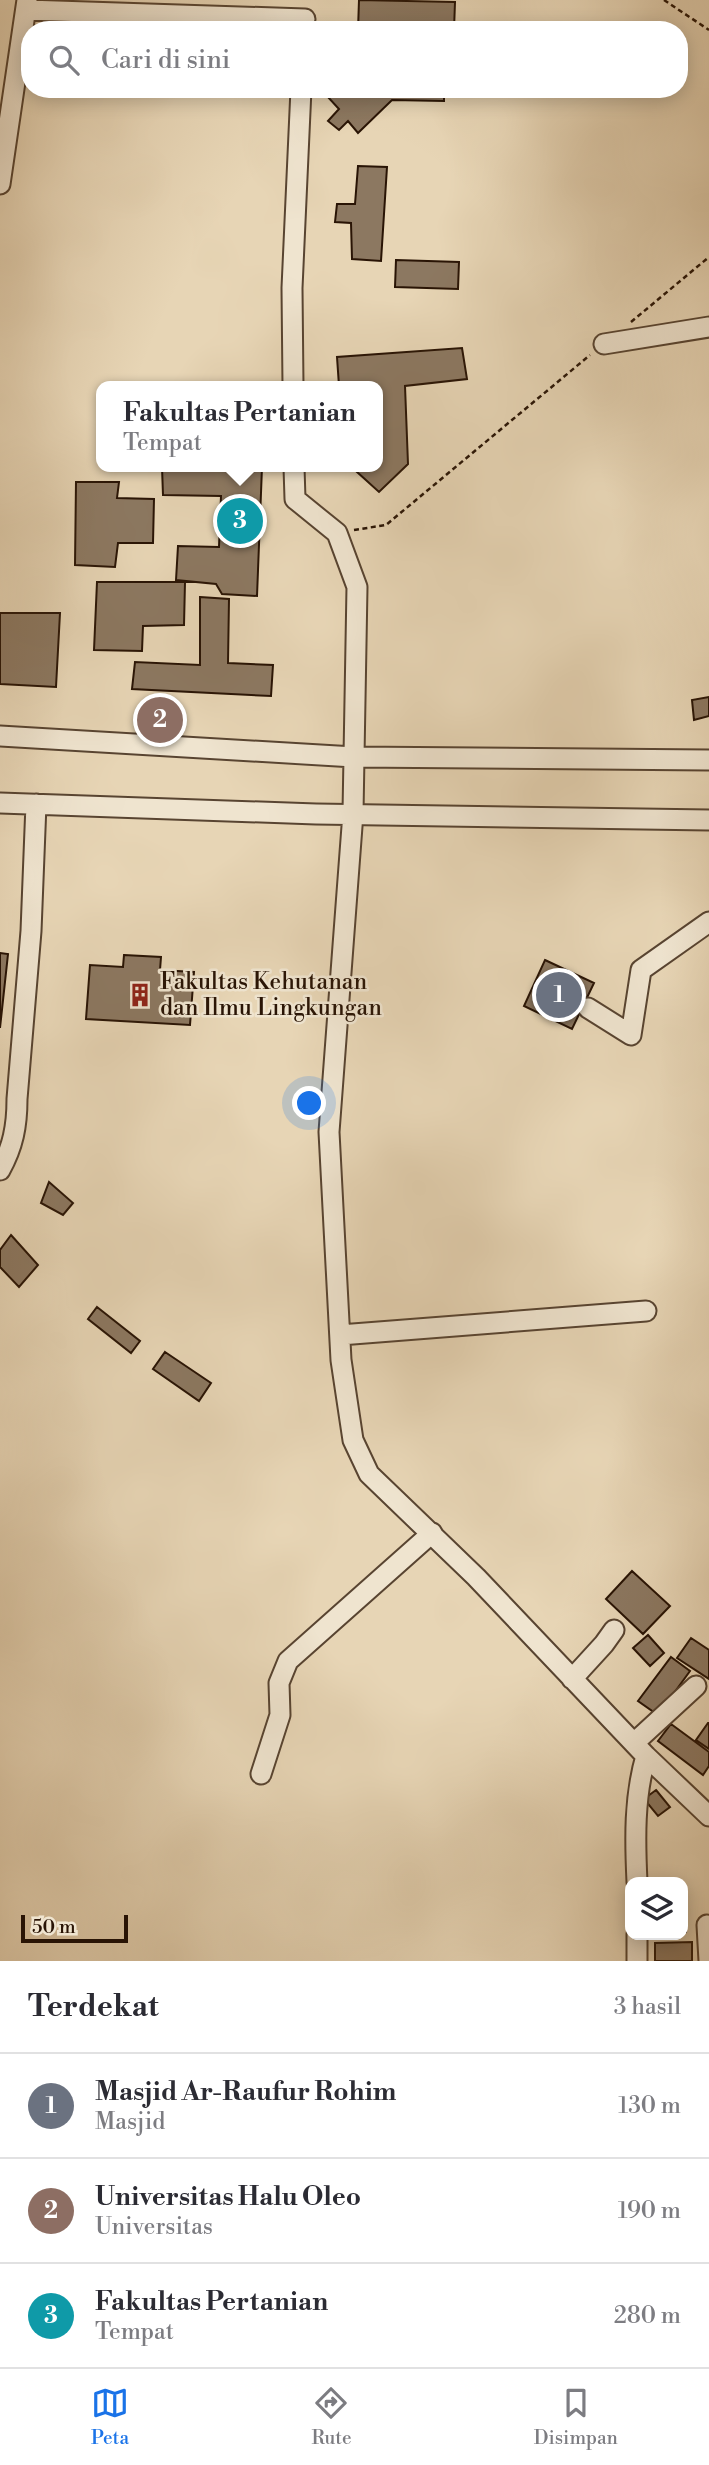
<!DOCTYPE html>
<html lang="id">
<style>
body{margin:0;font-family:"Libre Bodoni",serif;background:#f7f7f7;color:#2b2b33}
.controls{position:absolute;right:21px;bottom:21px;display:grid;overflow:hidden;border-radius:14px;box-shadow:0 4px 18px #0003}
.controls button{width:63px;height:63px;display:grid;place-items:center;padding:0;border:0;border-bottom:2px solid #e1e1e2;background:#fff;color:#2b2b33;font:35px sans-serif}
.scale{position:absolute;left:21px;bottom:18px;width:107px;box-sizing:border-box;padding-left:7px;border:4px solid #291405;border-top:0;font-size:19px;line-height:24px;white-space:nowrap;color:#291405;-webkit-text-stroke:5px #efe4cf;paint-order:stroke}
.you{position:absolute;left:310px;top:1104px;width:24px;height:24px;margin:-18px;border:5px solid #fff;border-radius:50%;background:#1a73e8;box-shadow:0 0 0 10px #1a73e833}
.badge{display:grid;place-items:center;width:46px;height:46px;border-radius:50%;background:#1a73e8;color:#fff;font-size:23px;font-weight:700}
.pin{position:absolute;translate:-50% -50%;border:4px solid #fff;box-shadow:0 2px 7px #0006}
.popup{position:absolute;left:96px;top:381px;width:287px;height:91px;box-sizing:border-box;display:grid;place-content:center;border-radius:14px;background:#fff;filter:drop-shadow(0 2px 5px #0005);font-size:23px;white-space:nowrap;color:#7c7c81}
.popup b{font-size:26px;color:#2b2b33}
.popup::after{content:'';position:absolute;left:50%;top:100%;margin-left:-14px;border:14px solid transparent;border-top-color:#fff}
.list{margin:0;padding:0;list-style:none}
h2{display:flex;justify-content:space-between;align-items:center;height:91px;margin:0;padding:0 28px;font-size:30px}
h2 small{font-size:23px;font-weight:400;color:#7c7c81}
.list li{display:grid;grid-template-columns:46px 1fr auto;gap:21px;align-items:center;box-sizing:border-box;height:105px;padding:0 28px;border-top:2px solid #e1e1e2}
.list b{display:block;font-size:26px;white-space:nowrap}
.list p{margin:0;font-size:23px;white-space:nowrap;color:#7c7c81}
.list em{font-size:23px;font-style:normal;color:#7c7c81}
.icon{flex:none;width:38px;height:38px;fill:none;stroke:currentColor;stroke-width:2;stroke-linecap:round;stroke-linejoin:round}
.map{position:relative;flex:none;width:709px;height:1961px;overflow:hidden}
.search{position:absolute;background:#fff;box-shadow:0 4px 18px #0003;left:21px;right:21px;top:21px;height:77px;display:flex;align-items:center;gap:18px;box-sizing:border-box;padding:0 24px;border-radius:28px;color:#7c7c81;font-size:26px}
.sheet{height:406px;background:#fff}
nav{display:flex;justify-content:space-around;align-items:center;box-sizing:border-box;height:98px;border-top:2px solid #e1e1e2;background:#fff;font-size:19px;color:#7c7c81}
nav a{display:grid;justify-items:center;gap:4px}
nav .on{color:#1a73e8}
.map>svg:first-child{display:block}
.building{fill:#8c7861;stroke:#291405;stroke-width:2}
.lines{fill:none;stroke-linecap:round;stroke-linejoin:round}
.minor-casing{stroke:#584431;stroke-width:23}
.path{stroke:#291405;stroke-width:2.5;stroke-dasharray:5 3.5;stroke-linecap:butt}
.minor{stroke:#efe4cf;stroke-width:19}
.labels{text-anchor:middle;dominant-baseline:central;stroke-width:5;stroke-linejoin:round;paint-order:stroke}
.poi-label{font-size:23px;fill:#291405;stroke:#efe4cf;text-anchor:start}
</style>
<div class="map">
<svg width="709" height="1961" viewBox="0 0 709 1961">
<rect width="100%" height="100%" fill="#e7d5b5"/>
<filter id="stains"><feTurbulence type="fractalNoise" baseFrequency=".00286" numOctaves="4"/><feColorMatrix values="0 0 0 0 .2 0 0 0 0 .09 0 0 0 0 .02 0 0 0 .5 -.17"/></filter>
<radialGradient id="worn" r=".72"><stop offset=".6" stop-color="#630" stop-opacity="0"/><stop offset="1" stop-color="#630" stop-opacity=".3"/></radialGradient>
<path class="building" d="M359 0 455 2 454 30H358Z
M526 23 547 30H524Z
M334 89H444V101L392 100 358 133 348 121 339 130 328 121 339 109 327 96Z
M358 166 387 167 381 261 352 259 351 223 335 222 337 204H355Z
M396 260 459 262 458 289 395 287Z
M462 348 467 379 405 386 408 464 379 492 356 471 359 467H378V386H339L337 357Z
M162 467H262L257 596 222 594 216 584 176 580 178 546 219 547 221 496 163 495Z
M76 482H119L117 498 154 499 153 543H118L115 567 75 565Z
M97 582H185L184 625 143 626 142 651 94 650Z
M200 597 229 599 228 663 273 665 271 696 132 689 135 662 200 665Z
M0 613H60L56 687 0 684Z
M709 697V716L694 720 692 700Z
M0 953 8 954 0 1028Z
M124 955 161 957 160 970 194 972 190 1025 86 1019 90 965 123 967Z
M545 960 594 983 572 1029 524 1006Z
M49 1182 73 1203 63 1215 41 1203Z
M11 1235 38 1265 19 1287 0 1267V1250Z
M97 1307 140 1341 131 1353 88 1319Z
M165 1352 211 1383 199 1401 153 1369Z
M632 1571 670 1606 643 1634 606 1599Z
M648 1635 664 1653 650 1666 633 1648Z
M691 1638 709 1650V1679L677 1658Z
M671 1657 690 1671 658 1715 638 1701Z
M708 1723H709V1749L696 1740Z
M671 1724 709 1752V1766L703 1775 658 1741Z
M656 1790 670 1807 658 1816 644 1799Z
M683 1902 687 1903 686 1932 683 1931Z
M692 1942V1961H655V1943Z"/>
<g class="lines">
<g class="minor-casing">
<path id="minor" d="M26 10 305 19
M0 184 27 0
M604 344 709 327
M293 386 292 288 301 89
M294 467 295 499 337 533 357 587 353 813 329 1132 341 1360 353 1440 369 1474 476 1577 646 1756 709 1816
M0 736 354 757 709 760
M0 803 316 814 709 820
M588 1008 631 1035 641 970 709 922
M0 1170C13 1147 17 1126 17 1099L31 931 36 804
M340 1335 646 1311
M572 1679 604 1644 614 1630
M634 1743 696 1686
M261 1774 280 1715 279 1683 288 1661 432 1533
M637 1882C635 1840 634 1797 646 1756
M707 1925 709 1961
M637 1935V1961"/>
</g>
<path class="path" d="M664 0 709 30
M631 322 709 257
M354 530 386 525 590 355"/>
<use href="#minor" class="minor"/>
</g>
<defs>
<g id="building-bare" transform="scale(1.89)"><path d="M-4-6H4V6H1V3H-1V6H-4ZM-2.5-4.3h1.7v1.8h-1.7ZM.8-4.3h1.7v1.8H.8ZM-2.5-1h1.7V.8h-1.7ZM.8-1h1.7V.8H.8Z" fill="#8f2418" stroke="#efe4cf" stroke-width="2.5" paint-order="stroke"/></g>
</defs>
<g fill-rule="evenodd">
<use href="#building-bare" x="140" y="995"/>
</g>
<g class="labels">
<g class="poi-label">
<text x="160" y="982">Fakultas Kehutanan<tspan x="160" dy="26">dan Ilmu Lingkungan</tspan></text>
</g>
</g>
<rect width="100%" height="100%" filter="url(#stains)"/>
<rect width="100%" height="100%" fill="url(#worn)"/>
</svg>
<div class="controls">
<button><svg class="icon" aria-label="layers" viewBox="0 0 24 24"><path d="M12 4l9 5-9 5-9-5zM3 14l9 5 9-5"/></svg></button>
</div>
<div class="scale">50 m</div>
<div class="you"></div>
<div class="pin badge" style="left:559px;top:995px;background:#6b7280">1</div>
<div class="pin badge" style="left:160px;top:720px;background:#8d6e63">2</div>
<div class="pin badge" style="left:240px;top:521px;background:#0f9aa8">3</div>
<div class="popup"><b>Fakultas Pertanian</b>Tempat</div>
<div class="search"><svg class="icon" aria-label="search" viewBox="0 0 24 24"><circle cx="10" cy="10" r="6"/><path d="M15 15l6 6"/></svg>Cari di sini</div>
</div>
<section class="sheet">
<h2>Terdekat<small>3 hasil</small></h2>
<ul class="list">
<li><span class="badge" style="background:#6b7280">1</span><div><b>Masjid Ar-Raufur Rohim</b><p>Masjid</p></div><em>130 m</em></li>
<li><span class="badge" style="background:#8d6e63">2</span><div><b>Universitas Halu Oleo</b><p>Universitas</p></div><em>190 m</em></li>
<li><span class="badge" style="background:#0f9aa8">3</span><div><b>Fakultas Pertanian</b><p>Tempat</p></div><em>280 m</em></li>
</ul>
</section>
<nav>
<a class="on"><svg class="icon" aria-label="map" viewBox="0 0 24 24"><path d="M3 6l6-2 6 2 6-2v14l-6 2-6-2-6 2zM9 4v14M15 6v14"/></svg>Peta</a>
<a><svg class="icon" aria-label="directions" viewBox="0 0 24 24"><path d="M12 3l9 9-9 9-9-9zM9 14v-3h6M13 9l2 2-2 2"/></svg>Rute</a>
<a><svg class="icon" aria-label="saved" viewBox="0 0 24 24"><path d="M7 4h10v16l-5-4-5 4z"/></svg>Disimpan</a>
</nav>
